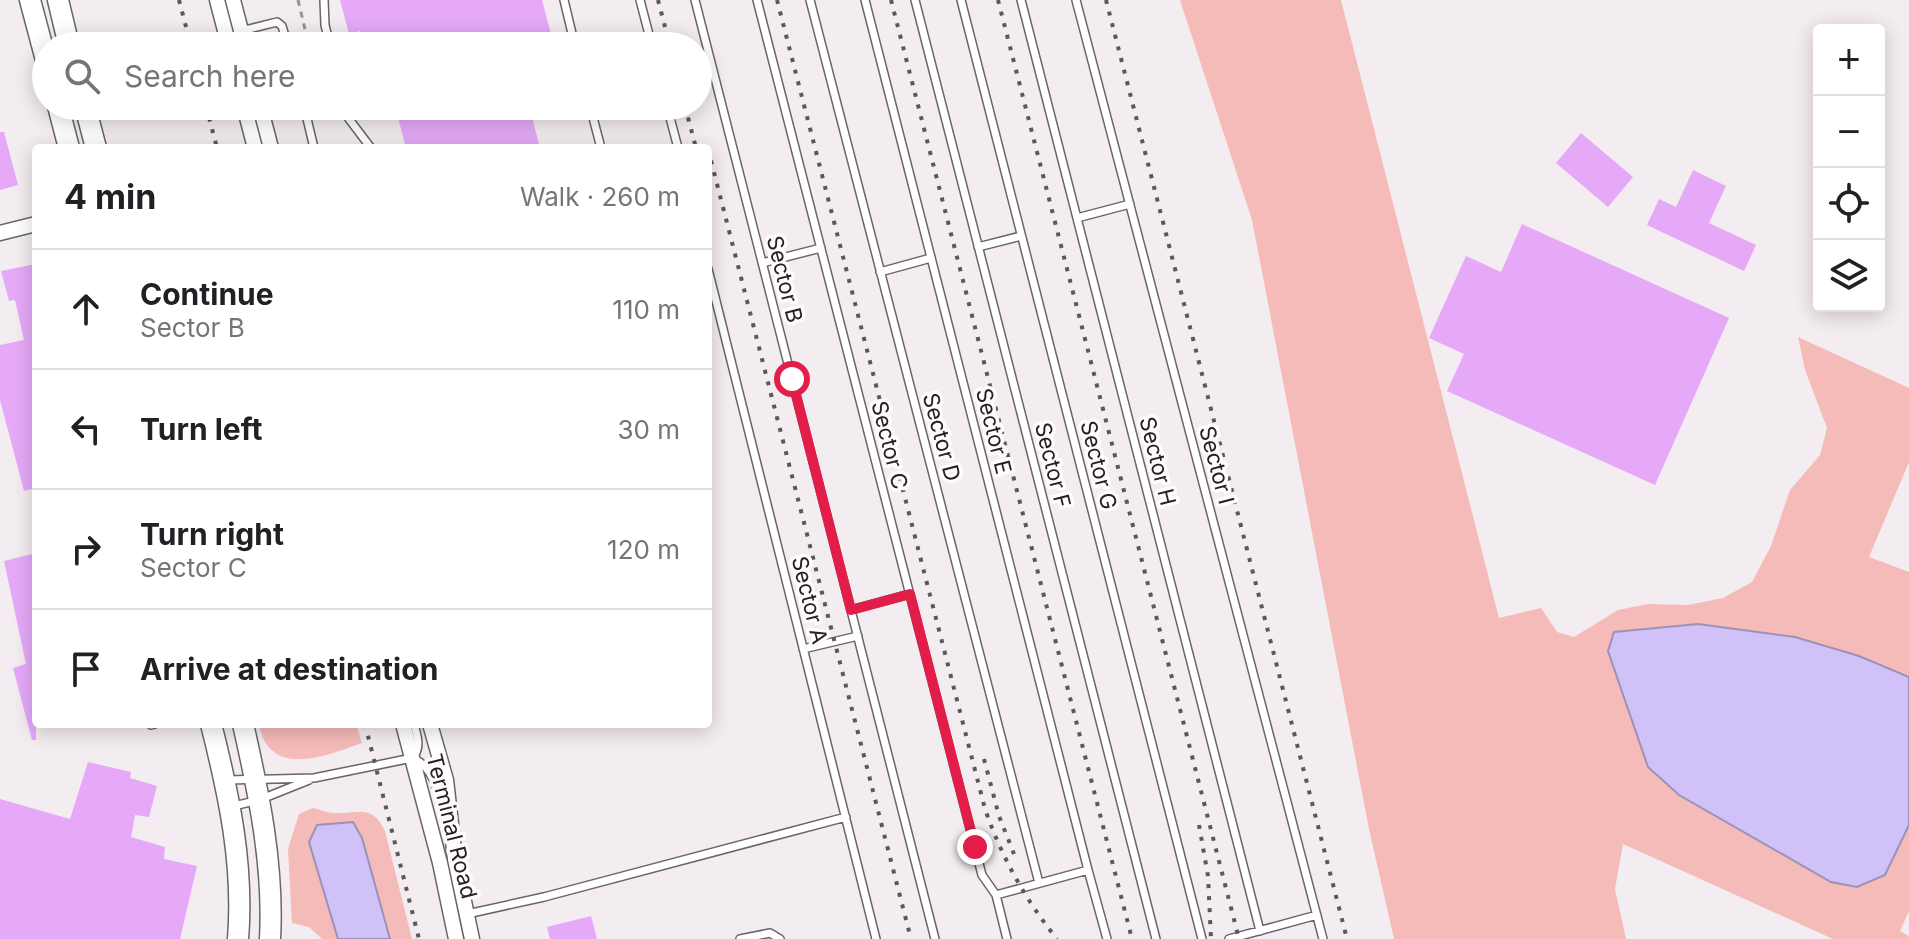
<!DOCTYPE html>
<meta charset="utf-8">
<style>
body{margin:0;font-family:Inter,sans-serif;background:#f2f2f2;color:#202124}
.controls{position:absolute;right:24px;top:24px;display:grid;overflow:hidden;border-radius:8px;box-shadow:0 4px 20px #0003}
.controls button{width:72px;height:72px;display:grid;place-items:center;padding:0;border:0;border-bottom:2px solid #e0e0e0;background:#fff;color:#202124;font:40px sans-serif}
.stop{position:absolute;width:24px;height:24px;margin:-18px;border:6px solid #e11d48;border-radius:50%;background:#fff}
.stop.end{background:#e11d48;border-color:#fff;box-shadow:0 2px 8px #0008}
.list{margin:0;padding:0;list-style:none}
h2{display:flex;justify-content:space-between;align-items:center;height:104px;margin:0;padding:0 32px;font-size:34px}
h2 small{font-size:26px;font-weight:400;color:#757577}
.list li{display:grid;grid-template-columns:52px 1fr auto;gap:24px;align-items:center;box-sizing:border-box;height:120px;padding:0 32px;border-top:2px solid #e0e0e0}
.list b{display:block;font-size:30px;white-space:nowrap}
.list p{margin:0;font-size:26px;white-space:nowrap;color:#757577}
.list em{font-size:26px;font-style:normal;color:#757577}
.icon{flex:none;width:44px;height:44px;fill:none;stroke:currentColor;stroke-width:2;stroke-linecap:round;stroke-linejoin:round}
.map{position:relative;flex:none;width:1909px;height:939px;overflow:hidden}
.search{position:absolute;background:#fff;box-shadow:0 4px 20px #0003;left:32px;top:32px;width:680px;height:88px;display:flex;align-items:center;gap:20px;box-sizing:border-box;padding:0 28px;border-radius:44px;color:#757577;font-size:30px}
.panel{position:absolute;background:#fff;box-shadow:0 4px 20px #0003;left:32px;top:144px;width:680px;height:584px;border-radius:8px}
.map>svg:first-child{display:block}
.green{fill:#f5bbb9}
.water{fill:#d0c2f8;stroke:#9c91b8;stroke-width:2}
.building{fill:#e5a9f8}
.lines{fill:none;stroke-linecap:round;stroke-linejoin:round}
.service-casing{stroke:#6a6568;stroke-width:10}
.minor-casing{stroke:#6a6568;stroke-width:17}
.secondary-casing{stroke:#6a6568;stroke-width:23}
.path{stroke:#979295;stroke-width:3;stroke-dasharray:6 6;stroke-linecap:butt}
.service{stroke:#fff;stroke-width:7}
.minor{stroke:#fff;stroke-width:14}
.secondary{stroke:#fff;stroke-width:20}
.rail{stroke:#5b575a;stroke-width:4;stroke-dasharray:4 8;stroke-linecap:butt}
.path-bridge{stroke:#979295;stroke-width:3;stroke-dasharray:6 6;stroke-linecap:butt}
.route{stroke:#e11d48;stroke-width:10}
.labels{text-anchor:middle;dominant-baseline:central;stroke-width:7;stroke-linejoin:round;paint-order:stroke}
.street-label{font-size:22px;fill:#232022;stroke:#fffafd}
</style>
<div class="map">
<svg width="1909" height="939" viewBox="0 0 1909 939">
<rect width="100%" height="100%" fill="#f3ecf1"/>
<path class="green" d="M1180 0H1341L1499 618 1541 608 1557 632 1574 637 1618 610 1648 604 1688 605 1723 598 1752 582 1771 546 1790 490 1820 455 1827 428 1805 370 1798 337 1909 388V462L1869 557 1909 572V911L1900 931 1909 936V939H1833L1623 844 1615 889 1626 939H1394L1369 829 1252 220Z
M258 724H356L362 743C336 752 284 775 265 742 262 737 261 730 258 724Z
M313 808C320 809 326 813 333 813 357 814 372 803 385 831L412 939H322L309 927 292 923 288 849 299 814Z"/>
<path class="water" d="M1698 624 1795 637 1859 656 1909 677V825L1885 875 1857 887 1831 882 1679 795 1648 767 1608 651 1614 632Z
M353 822 362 838 390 939H338L309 842 317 825Z"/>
<path class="building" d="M340 0H542L553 42 538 46H364L360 31 349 34Z
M395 106H529L540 148H406Z
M0 132H4L18 185 0 190Z
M1581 133 1633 177 1608 207 1556 163Z
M1693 170 1726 186 1709 223 1756 245 1744 271 1647 225 1659 199 1676 207Z
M1522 224 1729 318 1655 485 1447 391 1464 354 1429 338 1466 256 1501 272Z
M36 264V488L24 491 0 400V345L24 340 15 300 9 301 1 271Z
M36 553V740H32L13 668 26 664 4 561Z
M88 762 131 772 130 778 157 786 149 817 135 815 131 837 165 847 164 859 197 866 180 939H0V799L70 819Z
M591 916 597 939H550L547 927Z"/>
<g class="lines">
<g class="service-casing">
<path id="service" d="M324 0 325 25 330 46
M564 0 575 46
M640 0 652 46
M695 0 935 939
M757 0 982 875 996 895 1007 939
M810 0 1039 883
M865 0 1088 870
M915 0 1156 939
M961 0 1202 939
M1021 0 1260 931
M1076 0 1323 939
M241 31 277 22 282 26 288 46
M304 106 314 148
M345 106 349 119 371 148
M590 106 601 148
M667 106 678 148
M1077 218 1130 204
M978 247 1021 236
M762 263 821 248
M708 269 876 939
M880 272 931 258
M851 610 910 594
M803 649 858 636
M414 724C417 736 422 748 412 758 435 767 439 795 444 816
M151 725 155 724
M228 780 314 778 412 758
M234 806 259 800 309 780
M996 895 1088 870 1107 939
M467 914 544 897 846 817
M740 939 770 933 780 939
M1229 939 1317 915"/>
</g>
<g class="minor-casing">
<path id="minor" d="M217 0 229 46
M233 0 245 46
M244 106 255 148
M260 106 271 148
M0 233 36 224
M403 724 440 863 456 939
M430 724 446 780 455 859 472 939"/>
</g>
<g class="secondary-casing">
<path id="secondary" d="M30 0 46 60
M58 0 69 46
M58 106 69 148
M85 106 96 148
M211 724C229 795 244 865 238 939
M243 724C259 794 274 866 270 939"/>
</g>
<path class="path" d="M298 0 309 46
M321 106 323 113"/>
<use href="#service" class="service"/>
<use href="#minor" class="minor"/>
<use href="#secondary" class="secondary"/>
<path class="rail" d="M179 0 191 46
M658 0 670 46
M777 0 985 809C1002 858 1025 899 1057 939
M891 0 1132 939
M998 0 1239 939
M1106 0 1347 939
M206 106 217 148
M685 106 696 148
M708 149 911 939
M365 724 419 939
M984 759 999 816 1014 854
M1199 825 1208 876 1211 939"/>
<path class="path-bridge" d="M323 113V116L363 106"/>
</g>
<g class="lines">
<path class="route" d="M792 379 851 610 910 594 975 847"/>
</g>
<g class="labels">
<g class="street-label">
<text transform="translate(785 279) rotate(76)">Sector B</text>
<text transform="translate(994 431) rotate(76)">Sector E</text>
<text transform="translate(942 437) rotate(75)">Sector D</text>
<text transform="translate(890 445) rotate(76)">Sector C</text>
<text transform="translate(1158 461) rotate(76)">Sector H</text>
<text transform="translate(1053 465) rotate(76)">Sector F</text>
<text transform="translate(1099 465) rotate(76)">Sector G</text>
<text transform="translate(1217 465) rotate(75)">Sector I</text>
<text transform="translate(810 600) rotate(76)">Sector A</text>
<text transform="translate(452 826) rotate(76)">Terminal Road</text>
</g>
</g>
</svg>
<div class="controls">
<button>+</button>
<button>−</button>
<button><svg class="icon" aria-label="locate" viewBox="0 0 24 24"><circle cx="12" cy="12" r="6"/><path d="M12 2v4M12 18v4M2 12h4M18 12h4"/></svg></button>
<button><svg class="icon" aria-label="layers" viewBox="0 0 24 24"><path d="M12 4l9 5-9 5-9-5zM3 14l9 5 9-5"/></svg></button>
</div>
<div class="stop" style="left:792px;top:379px"></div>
<div class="stop end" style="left:975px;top:847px"></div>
<div class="search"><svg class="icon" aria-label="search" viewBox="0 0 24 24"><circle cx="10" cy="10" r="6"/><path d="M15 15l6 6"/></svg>Search here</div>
<section class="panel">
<h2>4 min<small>Walk · 260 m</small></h2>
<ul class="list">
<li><svg class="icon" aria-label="ahead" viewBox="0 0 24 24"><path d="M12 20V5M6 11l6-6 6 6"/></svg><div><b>Continue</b><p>Sector B</p></div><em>110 m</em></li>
<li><svg class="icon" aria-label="left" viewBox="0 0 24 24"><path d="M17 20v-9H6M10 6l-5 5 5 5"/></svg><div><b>Turn left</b></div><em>30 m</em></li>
<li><svg class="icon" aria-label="right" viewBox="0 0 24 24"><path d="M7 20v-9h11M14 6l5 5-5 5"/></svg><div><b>Turn right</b><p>Sector C</p></div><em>120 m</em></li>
<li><svg class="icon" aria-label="arrive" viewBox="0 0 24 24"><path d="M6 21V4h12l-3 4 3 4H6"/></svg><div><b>Arrive at destination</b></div></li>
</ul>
</section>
</div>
